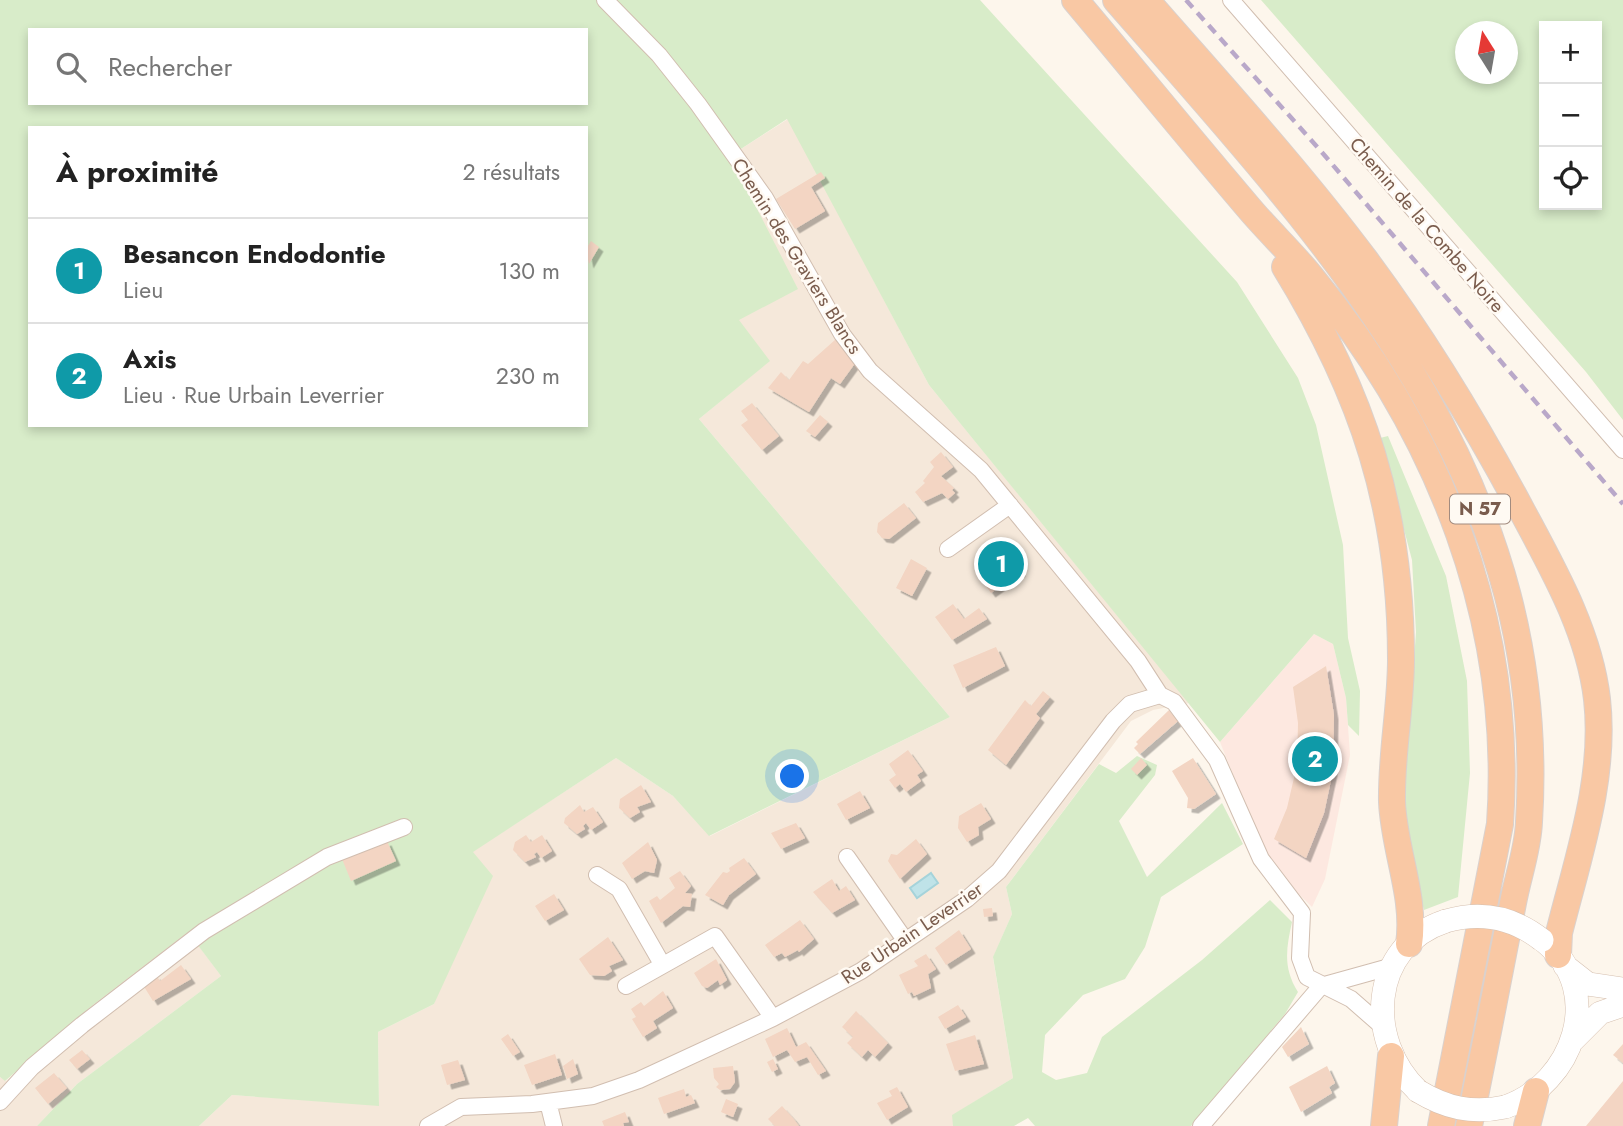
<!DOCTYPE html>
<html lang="fr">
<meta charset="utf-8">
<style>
body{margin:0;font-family:Jost,sans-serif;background:#f2f2f2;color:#222}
.controls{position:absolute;right:21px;top:21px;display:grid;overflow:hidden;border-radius:0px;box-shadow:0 4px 10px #0003}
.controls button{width:63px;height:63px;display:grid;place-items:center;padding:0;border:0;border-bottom:2px solid #e0e0e0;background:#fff;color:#222;font:35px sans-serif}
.compass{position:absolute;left:1455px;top:21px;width:63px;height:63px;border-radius:50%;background:#fff;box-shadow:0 4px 10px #0003;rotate:349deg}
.you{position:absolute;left:793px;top:777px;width:24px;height:24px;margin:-18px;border:5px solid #fff;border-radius:50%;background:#1a73e8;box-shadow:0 0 0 10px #1a73e833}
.badge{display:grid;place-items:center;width:46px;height:46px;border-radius:50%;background:#e76f51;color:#fff;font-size:23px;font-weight:700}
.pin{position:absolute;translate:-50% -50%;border:4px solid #fff;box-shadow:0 2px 7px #0006}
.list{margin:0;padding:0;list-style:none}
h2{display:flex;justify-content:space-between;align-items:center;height:91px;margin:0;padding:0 28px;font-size:30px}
h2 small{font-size:23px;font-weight:400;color:#767676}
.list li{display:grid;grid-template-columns:46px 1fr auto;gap:21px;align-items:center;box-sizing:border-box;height:105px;padding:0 28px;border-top:2px solid #e0e0e0}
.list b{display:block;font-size:26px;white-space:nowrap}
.list p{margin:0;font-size:23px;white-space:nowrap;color:#767676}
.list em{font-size:23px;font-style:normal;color:#767676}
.icon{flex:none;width:38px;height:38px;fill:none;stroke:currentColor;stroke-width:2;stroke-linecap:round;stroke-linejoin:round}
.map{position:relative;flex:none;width:1623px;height:1126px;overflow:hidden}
.search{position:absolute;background:#fff;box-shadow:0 4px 10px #0003;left:28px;top:28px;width:560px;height:77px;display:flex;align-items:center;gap:18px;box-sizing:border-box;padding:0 24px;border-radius:0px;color:#767676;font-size:26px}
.panel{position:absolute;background:#fff;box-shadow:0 4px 10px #0003;left:28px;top:126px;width:560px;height:301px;border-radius:0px}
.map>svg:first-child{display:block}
.residential{fill:#f5e8da}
.commercial{fill:#fde8e0}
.green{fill:#d8ecc9;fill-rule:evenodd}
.water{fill:#bfe3e8;stroke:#a5d3da;stroke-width:2}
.building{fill:#f3d5c3;filter:url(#shadow)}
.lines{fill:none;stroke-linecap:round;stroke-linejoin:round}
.minor-casing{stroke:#d1beb0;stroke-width:18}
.secondary-casing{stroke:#d6c0b0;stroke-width:24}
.trunk-casing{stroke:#dad1cd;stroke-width:28}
.minor{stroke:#fff;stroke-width:16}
.secondary{stroke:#fff;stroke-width:23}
.trunk{stroke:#f9c8a4;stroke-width:26}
.rail{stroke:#b9a8c9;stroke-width:4.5;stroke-dasharray:10 7;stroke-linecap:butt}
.secondary-bridge-casing{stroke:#d6c0b0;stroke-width:24;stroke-linecap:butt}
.secondary-bridge{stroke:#fff;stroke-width:23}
.labels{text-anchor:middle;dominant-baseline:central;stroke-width:5;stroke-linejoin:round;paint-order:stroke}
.shield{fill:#fffaf3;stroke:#a28b7f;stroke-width:2}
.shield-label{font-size:18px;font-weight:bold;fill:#7a5c4d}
.street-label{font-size:19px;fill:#7a5c4d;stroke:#fffaf3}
</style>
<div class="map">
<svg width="1623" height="1126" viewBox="0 0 1623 1126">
<defs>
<filter id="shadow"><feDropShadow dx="4.5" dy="4.5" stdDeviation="0" flood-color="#0004"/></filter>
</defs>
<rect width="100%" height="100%" fill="#fdf6ec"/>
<path class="residential" d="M788 119 929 385 1189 703 1153 710 1131 721 1006 887 1012 914 993 958 1013 1078 953 1115V1126H199L232 1095 379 1105 378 1032 434 1004 472 852 616 758 673 796 710 836 950 717 699 419 769 361 739 321 730 156Z
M188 931 221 976 77 1084 37 1126H0V1077L6 1081 93 1005Z"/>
<path class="commercial" d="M1314 634 1333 644 1346 698 1350 755 1325 879 1312 907 1270 866 1220 742Z"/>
<path class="green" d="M0 0H980L1237 282 1298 378 1316 425 1343 545 1348 638 1360 691 1359 736 1348 725 1346 698 1333 644 1314 634 1220 742 929 385 787 119 730 156 798 289 739 320 770 361 699 419 950 717 709 836 673 796 616 758 473 852 493 876 434 1004 378 1032 379 1106 232 1095 199 1126H37L77 1084 221 976 188 932 93 1005 5 1081 0 1077ZM30 30H586V103H30ZM30 128H586V425H30Z
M1261 0H1623V420L1586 372ZM1597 26V205H1544V26ZM1466 32H1508V74H1466Z
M1388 436 1446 576 1467 681 1470 773 1458 897 1424 910 1407 846 1403 816 1416 632 1412 560 1380 438Z
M1137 756 1157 765 1155 775 1119 821 1147 877 1222 803 1243 844 1161 897 1145 947 1125 979 1083 995 1045 1035 1042 1072 1056 1080 1087 1073 1102 1037 1202 960 1270 900 1292 922C1286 949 1283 968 1298 992L1285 1014 1191 1126H1035L1028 1118 1014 1126H953L952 1115 1013 1078 993 957 1012 914 1006 887 1099 764 1116 773Z"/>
<path class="water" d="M931 873 938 883 917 898 910 888Z"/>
<path class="building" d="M821 172 825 178 811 187 825 211 795 229 776 199Z
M591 241 599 247 589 264 586 249Z
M836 339 856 362 840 384 831 378 809 412 768 388 781 372 789 380 803 361 808 364Z
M752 403 779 436 762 450 741 425 748 420 741 411Z
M820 415 828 422 815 437 806 431Z
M941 452 953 467 941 476 954 488 952 490 955 493 948 499 942 493 923 502 915 492 925 483 923 481 934 467 930 462Z
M904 503 916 518 889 539 882 538 877 532 878 523Z
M1003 543 1021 572 991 593 975 571 997 556 993 550Z
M911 559 927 568 912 596 896 588Z
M953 604 964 619 979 608 987 619 952 640 935 617Z
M996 647 1005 666 963 688 953 665Z
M1326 666 1334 715 1333 771 1324 813 1306 858 1274 839 1287 808 1297 765 1298 723 1293 687Z
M1043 691 1050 697 1036 714 1040 718 1006 765 988 750 1025 700 1031 706Z
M1169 710 1178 721 1140 754 1134 748 1138 744 1136 742Z
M908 750 923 771 917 775 921 781 906 792 900 784 895 788 889 780 896 775 889 764Z
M1141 758 1147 765 1137 775 1131 769Z
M1193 758 1216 794 1194 809 1187 808 1188 798 1172 771Z
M641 785 651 802 637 807 640 812 630 818 619 808 620 799Z
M860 791 870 808 846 820 837 804Z
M981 803 991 819 978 827 979 835 967 842 958 828 959 816Z
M580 805 584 812 593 807 603 822 591 830 586 823 583 826 585 829 577 834 564 823 565 818Z
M796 823 805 838 781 849 771 833Z
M526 835 531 842 542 835 552 851 541 858 537 852 534 854 536 857 525 862 513 850 515 842Z
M916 839 927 854 900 879 888 861 891 854 897 855Z
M387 841 396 861 351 881 342 859Z
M648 842 657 860 654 873 645 871 632 879 622 863Z
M744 858 756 874 729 895 723 905 705 895 723 872 727 873 730 871 729 868Z
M680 871 691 886 685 893 692 894 690 907 683 906 661 923 649 901 657 896 660 900 675 888 669 878Z
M832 879 839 891 846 886 855 900 832 913 813 892Z
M554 894 564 910 545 921 535 906Z
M992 908 993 916 984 917 983 909Z
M800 920 814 939 799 952 798 950 785 957 782 953 774 957 765 945Z
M959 930 971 949 946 965 935 948Z
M608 937 623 960 609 966 612 971 604 976 590 975 579 959Z
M926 954 936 969 928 974 931 988 914 996 912 992 908 994 899 975 918 966 914 961Z
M716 959 727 980 720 985 718 980 707 988 702 986 694 973Z
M181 965 191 979 153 1001 143 985 156 975 160 981Z
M663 991 673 1008 653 1021 657 1028 643 1037 632 1019 636 1017 631 1009 641 1002 644 1006Z
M958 1005 966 1017 945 1029 938 1017Z
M856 1011 888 1043 875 1057 868 1050 862 1057 847 1043 853 1037 842 1027Z
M1301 1027 1309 1044 1288 1057 1282 1047Z
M787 1028 796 1047 806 1042 826 1071 818 1075 807 1057 795 1062 787 1050 773 1057 765 1039Z
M508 1034 520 1052 513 1056 501 1039Z
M975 1035 984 1064 955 1071 946 1044Z
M1623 1044V1063L1613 1055Z
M82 1050 90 1059 77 1069 69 1060Z
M555 1054 562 1075 532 1085 524 1065Z
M573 1059 578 1074 567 1079 563 1066Z
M773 1059 778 1069 772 1072 767 1062Z
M458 1060 465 1080 447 1085 441 1065Z
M733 1066 735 1082 730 1089 720 1090 716 1087 719 1084 714 1078 713 1068Z
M1327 1066 1335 1083 1329 1087 1332 1093 1301 1112 1289 1087Z
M54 1073 67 1088 48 1104 35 1088Z
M1623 1081V1126H1586Z
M897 1087 908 1107 887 1120 877 1103 892 1096 889 1091Z
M684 1089 686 1097 691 1095 695 1103 664 1114 658 1098Z
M726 1099 738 1104 733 1117 721 1112Z
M782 1106 793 1118 799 1126H775L768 1119Z
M625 1112 629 1122 623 1123 624 1126H604L602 1121Z"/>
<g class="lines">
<g class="minor-casing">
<path id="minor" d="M605 0 659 55 698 104 765 198 842 334 870 371 981 470 1138 661 1160 695
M1231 0 1623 450
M948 549 1010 505
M847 857 905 940
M597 875 619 889 662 964
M626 986 715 936 773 1018
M1321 986 1393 966
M0 1102 32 1067 82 1025 204 931 327 857 404 827
M548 1102 554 1126
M428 1126 461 1107 532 1104 593 1096 639 1080 773 1018 861 971 967 899 999 871 1113 721 1130 704 1160 695 1174 702 1217 760 1261 859 1302 913 1300 958 1307 977 1351 999 1383 1027
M1201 1126 1321 986"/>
</g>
<g class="secondary-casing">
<path id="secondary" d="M1565 966 1588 984 1623 989
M1573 1040 1600 1013 1623 1005
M1418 1091C1365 1041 1369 946 1446 921
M1505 1107C1573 1084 1606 992 1545 942"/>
</g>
<g class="trunk-casing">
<path id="trunk" d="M1075 0C1133 69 1190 139 1248 207 1268 231 1292 253 1312 278 1439 433 1514 622 1500 824L1441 1126
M1116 0C1329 244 1551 473 1529 822 1528 849 1518 876 1513 903 1499 977 1484 1052 1469 1126
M1146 0C1221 86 1298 170 1366 261 1424 339 1475 423 1521 509 1553 569 1589 631 1597 699 1606 778 1578 857 1559 933L1558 955
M1285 267C1363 394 1401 509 1401 659 1401 707 1391 754 1392 802 1394 850 1416 897 1409 944
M1384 1126 1391 1056
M1527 1126 1536 1091"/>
</g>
<use href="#minor" class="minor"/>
<use href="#secondary" class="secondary"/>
<use href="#trunk" class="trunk"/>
<path class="rail" d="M1186 0 1320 150 1623 504"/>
<g class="secondary-bridge-casing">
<path id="secondary-bridge" d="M1446 921C1481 911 1513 917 1542 940
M1418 1091C1446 1108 1472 1114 1505 1107"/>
</g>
<use href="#secondary-bridge" class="secondary-bridge"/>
</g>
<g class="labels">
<rect class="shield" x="1450" y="494.5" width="60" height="29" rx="5"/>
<g class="shield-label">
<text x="1480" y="509">N 57</text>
</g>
<g class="street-label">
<text transform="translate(1427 225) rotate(49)">Chemin de la Combe Noire</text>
<text transform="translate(797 256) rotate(58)">Chemin des Graviers Blancs</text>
<text transform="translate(912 933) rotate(-34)">Rue Urbain Leverrier</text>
</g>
</g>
</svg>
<div class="controls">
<button>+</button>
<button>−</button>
<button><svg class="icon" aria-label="locate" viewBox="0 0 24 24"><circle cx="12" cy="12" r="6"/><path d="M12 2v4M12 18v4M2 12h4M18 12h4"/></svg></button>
</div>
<svg class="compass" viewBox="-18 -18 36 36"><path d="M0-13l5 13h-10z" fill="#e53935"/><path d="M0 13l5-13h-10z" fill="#767676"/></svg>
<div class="you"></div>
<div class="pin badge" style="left:1001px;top:564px;background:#0f9aa8">1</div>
<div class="pin badge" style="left:1315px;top:759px;background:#0f9aa8">2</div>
<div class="search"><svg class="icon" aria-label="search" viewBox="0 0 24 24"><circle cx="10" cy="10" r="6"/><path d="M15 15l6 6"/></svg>Rechercher</div>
<section class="panel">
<h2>À proximité<small>2 résultats</small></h2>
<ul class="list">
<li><span class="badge" style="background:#0f9aa8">1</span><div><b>Besancon Endodontie</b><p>Lieu</p></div><em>130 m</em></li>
<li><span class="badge" style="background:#0f9aa8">2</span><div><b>Axis</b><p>Lieu · Rue Urbain Leverrier</p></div><em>230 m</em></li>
</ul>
</section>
</div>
